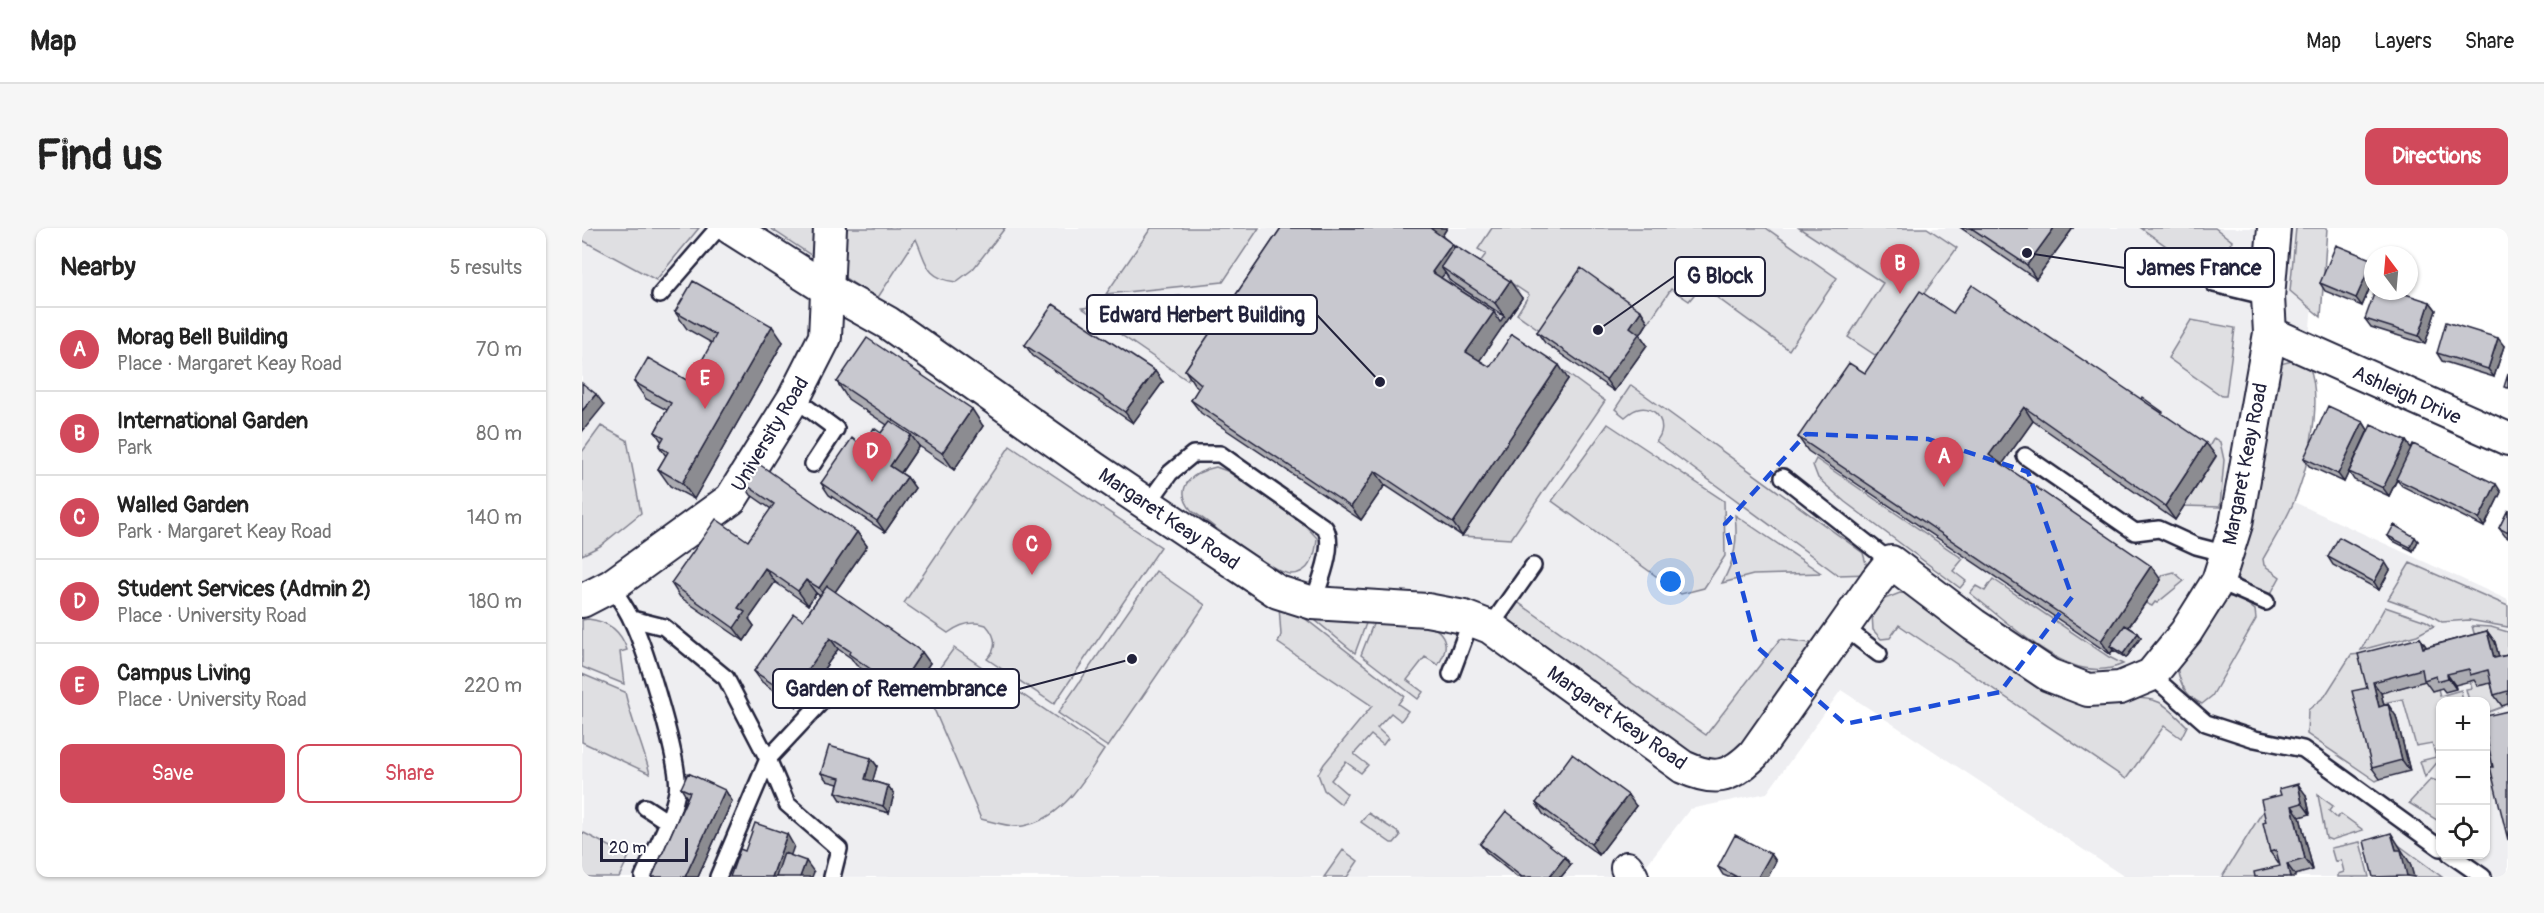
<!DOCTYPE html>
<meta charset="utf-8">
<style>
body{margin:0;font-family:Pangolin,sans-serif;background:#f6f6f6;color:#222}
.controls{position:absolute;right:18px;bottom:18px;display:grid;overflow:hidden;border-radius:12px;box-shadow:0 2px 4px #0004}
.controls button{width:54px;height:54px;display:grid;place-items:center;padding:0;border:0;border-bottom:2px solid #e0e0e0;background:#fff;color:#222;font:30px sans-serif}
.compass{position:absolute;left:1782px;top:18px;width:54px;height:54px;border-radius:50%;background:#fff;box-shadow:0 2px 4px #0004;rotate:344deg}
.scale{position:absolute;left:18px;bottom:15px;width:88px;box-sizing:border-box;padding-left:6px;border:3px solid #22223b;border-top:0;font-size:16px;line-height:21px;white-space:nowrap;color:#22223b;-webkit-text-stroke:4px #fff;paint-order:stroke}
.you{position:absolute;left:1089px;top:354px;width:21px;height:21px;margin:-15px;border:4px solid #fff;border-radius:50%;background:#1a73e8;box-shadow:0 0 0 9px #1a73e833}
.badge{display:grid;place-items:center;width:39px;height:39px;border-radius:50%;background:#d1495b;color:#fff;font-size:20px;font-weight:700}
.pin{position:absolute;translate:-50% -50px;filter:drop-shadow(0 2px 3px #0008)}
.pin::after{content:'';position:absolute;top:32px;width:21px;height:18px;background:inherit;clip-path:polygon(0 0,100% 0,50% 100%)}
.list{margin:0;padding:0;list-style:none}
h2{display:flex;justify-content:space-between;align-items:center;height:78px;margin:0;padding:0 24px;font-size:26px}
h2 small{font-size:20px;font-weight:400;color:#767676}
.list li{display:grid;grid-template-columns:39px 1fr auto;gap:18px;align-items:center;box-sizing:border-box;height:84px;padding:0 24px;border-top:2px solid #e0e0e0}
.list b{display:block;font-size:22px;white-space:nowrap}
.list p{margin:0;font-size:20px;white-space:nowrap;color:#767676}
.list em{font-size:20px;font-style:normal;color:#767676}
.actions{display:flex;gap:12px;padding:18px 24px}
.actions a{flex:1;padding:14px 0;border:2px solid #d1495b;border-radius:12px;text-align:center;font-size:21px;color:#d1495b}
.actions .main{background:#d1495b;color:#fff}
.icon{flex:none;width:33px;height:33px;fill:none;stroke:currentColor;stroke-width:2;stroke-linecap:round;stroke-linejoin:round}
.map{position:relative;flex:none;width:1926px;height:649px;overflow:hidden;border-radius:12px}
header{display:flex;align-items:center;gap:36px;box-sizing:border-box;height:84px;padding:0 30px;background:#fff;border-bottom:2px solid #e0e0e0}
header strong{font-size:28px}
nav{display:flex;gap:33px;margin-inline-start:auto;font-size:21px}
.intro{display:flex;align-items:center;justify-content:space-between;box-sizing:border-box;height:144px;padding:0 36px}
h1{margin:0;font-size:42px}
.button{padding:15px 27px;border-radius:12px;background:#d1495b;color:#fff;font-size:21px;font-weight:700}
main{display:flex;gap:36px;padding:0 36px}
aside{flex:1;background:#fff;border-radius:12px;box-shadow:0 2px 4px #0004}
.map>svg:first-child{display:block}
.built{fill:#eeeef1;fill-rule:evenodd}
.green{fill:#dfdfe2;stroke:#80808e;stroke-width:1.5}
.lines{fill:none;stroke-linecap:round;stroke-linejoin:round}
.service-casing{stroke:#22223b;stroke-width:20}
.minor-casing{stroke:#22223b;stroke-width:36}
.service{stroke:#fff;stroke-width:15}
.minor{stroke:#fff;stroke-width:32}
.wall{fill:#acacb2;stroke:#22223b;stroke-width:1.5}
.shaded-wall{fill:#8c8c91;stroke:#22223b;stroke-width:1.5}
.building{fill:#c8c8cf;stroke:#22223b;stroke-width:1.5}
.marked{fill:none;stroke:#1d4ed8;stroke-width:4.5;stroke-dasharray:12 8;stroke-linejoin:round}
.labels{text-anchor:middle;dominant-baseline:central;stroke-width:4.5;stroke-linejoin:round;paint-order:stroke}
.street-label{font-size:20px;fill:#22223b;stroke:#fff}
.leader{fill:none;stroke:#22223b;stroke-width:2}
.callout-dot{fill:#22223b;stroke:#fff;stroke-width:2}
.callout{fill:#fff;stroke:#22223b;stroke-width:2}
.callout-label{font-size:21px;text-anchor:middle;font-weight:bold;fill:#22223b}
</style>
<header>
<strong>Map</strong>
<nav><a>Map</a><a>Layers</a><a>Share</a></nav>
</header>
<div class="intro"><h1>Find us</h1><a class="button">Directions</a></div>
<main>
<aside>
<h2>Nearby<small>5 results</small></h2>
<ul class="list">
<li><span class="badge">A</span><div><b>Morag Bell Building</b><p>Place · Margaret Keay Road</p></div><em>70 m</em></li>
<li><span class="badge">B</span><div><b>International Garden</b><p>Park</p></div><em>80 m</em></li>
<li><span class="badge">C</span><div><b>Walled Garden</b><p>Park · Margaret Keay Road</p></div><em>140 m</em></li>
<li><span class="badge">D</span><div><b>Student Services (Admin 2)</b><p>Place · University Road</p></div><em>180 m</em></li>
<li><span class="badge">E</span><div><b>Campus Living</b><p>Place · University Road</p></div><em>220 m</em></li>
</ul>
<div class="actions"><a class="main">Save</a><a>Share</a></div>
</aside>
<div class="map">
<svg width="1926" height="649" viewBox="0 0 1926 649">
<rect width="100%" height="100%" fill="#fff"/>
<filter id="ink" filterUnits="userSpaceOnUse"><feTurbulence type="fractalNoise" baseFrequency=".0167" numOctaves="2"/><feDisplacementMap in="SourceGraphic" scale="12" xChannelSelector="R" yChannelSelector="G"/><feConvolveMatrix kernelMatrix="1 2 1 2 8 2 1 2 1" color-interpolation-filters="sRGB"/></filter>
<g filter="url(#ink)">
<path class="built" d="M0 0H1737L1712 274 1926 372V649H1543L1259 462 1185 565 1108 581 1055 649H0ZM1858 473H1904V626H1858Z"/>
<path class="green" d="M0 0H117L74 52 0 12Z
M188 0H423L391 41 374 54C343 50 345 35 334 11L295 71Z
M569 0H677L641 54 524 66Z
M910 0H1184L1255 50 1207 122 1119 58 1107 73 1089 61 1067 94 1000 46 962 105 935 86 947 67 898 34 904 26 896 21Z
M1217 0H1345L1375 20 1296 129 1266 109 1301 55Z
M1559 0H1633L1650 13 1633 41 1612 38Z
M1714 0H1745L1739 89 1708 63Z
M598 68 642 96 605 152 500 80Z
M1609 92 1653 100 1644 168H1640L1586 130Z
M961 128 1023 173 929 311 880 308 986 151Z
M1710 133 1727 138C1742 173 1725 248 1708 282 1700 299 1690 315 1681 331L1682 337 1698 349 1687 369 1670 361 1654 349 1698 136Z
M1049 157 1281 325 1287 346 1256 347 1074 213C1088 198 1074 176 1056 181 1051 182 1047 186 1043 189L1033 181Z
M1026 196 1142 273 1143 328 1122 360 1099 366 970 273Z
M19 198 45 212 59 285 18 318 0 327V224Z
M1632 210 1638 214 1642 232 1638 279 1602 278 1634 229 1625 222Z
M428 218 579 319 472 476 405 431C416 420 414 408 404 397 390 392 378 396 366 405L322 375Z
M1234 231 1381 331 1371 343 1384 353 1378 360 1263 274 1236 250 1231 237Z
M634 239 645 243 721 295 735 310C734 326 728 347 708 346 692 346 627 294 610 283 590 259 611 244 634 239Z
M1153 287 1239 345 1171 347 1140 355C1153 332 1156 313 1153 287Z
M1828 335 1926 378V399L1887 392 1860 394 1845 385 1806 371Z
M574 343 623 377 526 519 476 485Z
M1592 344 1602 353 1575 375 1573 374 1570 378 1563 375 1581 347Z
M1411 351 1527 429 1541 436C1526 443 1507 443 1491 437 1459 426 1416 387 1388 365L1394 358 1403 363Z
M1318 365 1333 366 1549 470C1581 470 1583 477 1605 498L1599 510 1582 498 1544 551 1317 397 1308 410 1299 411 1291 402 1290 385 1300 372Z
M1655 368 1673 382 1674 391 1630 468 1620 476C1604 469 1598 456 1595 439L1638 377 1647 369Z
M934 373 1124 507 1198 411 1244 417 1153 534 1123 540 917 397Z
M697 378 721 389 822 468 816 476 826 483 819 493 809 485 795 500 806 510 801 517 789 507 772 526 786 537 779 545 764 534 749 552 765 566 759 576 742 562 736 546 742 536 790 478 696 415 699 407Z
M1803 379 1844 393 1852 398 1835 407 1779 422Z
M727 387 786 390 773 425Z
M6 391C26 393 39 402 45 422L38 424 42 456 0 439V392Z
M793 391C814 393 859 389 863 415 864 422 860 431 856 437L843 429 825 452 841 464 836 471 779 427Z
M1890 398 1909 399 1926 404V440L1896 419Z
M372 420 522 522C501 553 481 591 441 598 429 600 411 594 399 591L343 460Z
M1788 425 1792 471 1778 475 1798 551 1794 553 1725 506 1726 482 1743 468 1769 427Z
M0 446 43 464C49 492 61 518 68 546L0 514Z
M1847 452 1850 463 1856 461 1858 468 1879 462 1881 473H1858V531L1843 549 1838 533 1854 529 1850 515 1834 518 1821 471 1801 475 1799 465Z
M1895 452 1896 458 1913 453 1920 479 1904 485V473H1887L1884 461 1890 460 1888 453Z
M1849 551 1858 554V594L1827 575Z
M1736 567 1751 578 1747 583 1755 590 1759 586 1781 602 1749 612 1744 610Z
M1681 583H1687L1696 635 1702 633 1704 649H1640Z
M786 585 817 605 818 608 812 615H809L779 594Z
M0 604 47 628 37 649H0Z
M1778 614 1787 649H1756V646L1762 644 1759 632 1753 634 1749 620Z
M1818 618 1860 649H1832L1828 635 1823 636Z
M761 622 776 633 765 649H742Z"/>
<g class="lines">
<g class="service-casing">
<path id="service" d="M1632 56 1686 69
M78 67 136 0
M212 170 254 201 231 236
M1443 228 1553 304 1577 301 1614 318 1645 326
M1201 249 1309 334
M565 277 588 245 611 226H638L743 300C754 317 737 356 731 375
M1636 353 1684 374
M29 358C36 369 45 381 50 393 63 420 100 539 95 564 89 594 73 622 61 649
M50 391 82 399 144 450 186 531 205 576 257 621 250 649
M908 399 951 338
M1263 400 1297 426
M869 446 889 392
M1569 447 1624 495 1673 511 1721 521 1858 620
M63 579 86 594
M1868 626 1901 649
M136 649 186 531 244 469"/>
</g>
<g class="minor-casing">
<path id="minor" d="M149 0 245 61 306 95 513 241 696 364 731 375 845 382 882 389 908 399 1101 539C1132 553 1147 551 1172 526L1294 353 1309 334 1392 397 1467 447 1506 462 1538 460 1569 447 1604 404 1636 353 1654 296 1688 105 1686 69 1692 0
M1688 105 1926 211
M0 373 29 358 149 271 212 170 243 109 248 0
M1045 640 1050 649"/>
</g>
<use href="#service" class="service"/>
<use href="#minor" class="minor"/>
</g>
<path class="wall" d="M699 0H865L860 8 870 16 872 19 940 70 897 133 908 139 986 151 880 308 803 257 779 292 619 185 609 172 617 160 612 156 603 142Z
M1379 0H1491L1454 51Z
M1791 33V52L1780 78 1743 63 1738 55Z
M1848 74 1854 82 1843 116 1789 99 1783 91Z
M1059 83 1066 94 1058 107 1065 117 1032 163 963 115 955 104Z
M93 84 201 114 112 271 88 258 76 241 84 228 77 218 80 214 73 204 85 182 64 171 52 154H108L130 115 105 101Z
M1371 85 1584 188 1634 228 1593 292 1451 193 1420 236 1579 352 1547 399 1556 405 1559 409 1544 430 1531 422 1528 426 1226 223 1216 209 1283 145Z
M443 117 581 154 551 195 451 128Z
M1922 118 1912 149 1860 133 1855 125Z
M255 154 401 198 372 242 337 218 319 245 325 249 333 260 303 304 247 267 239 255 280 218 299 205 305 197 266 171Z
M1781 194 1786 202 1762 254 1727 238 1722 230Z
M1824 213 1829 220 1919 264 1902 299 1820 258 1815 252 1807 268 1772 252 1767 244Z
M160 254 275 304 285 318 253 364 348 435 323 471 274 437 269 430 256 421 215 479 180 454 172 443 221 392 238 368 234 365 226 377 193 354 167 391 172 398 162 413 98 369 89 355 166 313 189 281 169 267Z
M1926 282V310L1923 308 1917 300Z
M1806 308 1836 313 1831 323 1809 312Z
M1746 329 1808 342 1797 362 1751 337Z
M1905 403 1913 414 1917 429 1926 427V476L1920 478 1912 467 1909 455 1896 458 1892 452 1873 457 1874 461 1863 464 1860 460 1850 463 1843 453 1799 465 1802 478 1814 488 1828 543 1798 551 1790 540 1785 460 1838 410 1844 419Z
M289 530 295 538 290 553 306 558 312 566 307 585 259 572 254 564 256 556 245 553 239 545Z
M99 560 143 562 150 573 116 649H70L105 570Z
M1724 567 1728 586 1718 589 1731 642 1713 647 1698 638 1697 635H1696L1688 624 1684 594Z
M954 575 1054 578 1017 627 961 586Z
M898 616 989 637 979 649H935L904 624Z
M1189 626 1194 633 1186 649H1146L1141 647 1136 639Z"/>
<path class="shaded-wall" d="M848 0H865L857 13Z
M1472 0H1491L1454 51 1445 37Z
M870 16 879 29 859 39 866 49 861 56 850 44Z
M1791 32V52L1780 78 1774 70Z
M928 53 940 70 894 138 884 124 912 84 922 88 913 75Z
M1848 74 1854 82 1843 116 1837 108Z
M1059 83 1066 94 1058 107 1065 117 1032 163 1024 152 1048 99Z
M190 98 201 114 112 271 100 255Z
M1916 110 1922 118 1912 149 1906 141Z
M977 137 986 151 880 308 871 295Z
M573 143 581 154 551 195 543 184Z
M14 166 22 177 0 204V183Z
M1442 179 1451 193 1417 241 1407 227Z
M390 181 401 198 372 242 360 225Z
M1781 194 1786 202 1762 254 1756 246Z
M329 207 337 218 316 249 308 238Z
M1824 213 1829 221 1807 268 1801 260Z
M1624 215 1634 228 1593 292 1583 278Z
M793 243 803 257 779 292 769 279Z
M325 249 333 260 303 304 295 293Z
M1914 256 1919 264 1902 299 1897 291Z
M275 304 285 318 246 374 237 360Z
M1833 309 1836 313 1831 323 1828 319Z
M1803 334 1808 342 1797 362 1792 354Z
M1569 338 1579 352 1532 420 1528 418 1531 422 1528 426 1519 413Z
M183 340 193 354 167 391 172 398 162 413 152 400 156 380Z
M224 352 234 365 226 377 216 363Z
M1905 403 1913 414 1920 441 1912 430Z
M1556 405 1559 409 1544 430 1541 426Z
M248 410 256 421 215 479 208 468Z
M1838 410 1846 421 1841 420Z
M340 424 348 435 323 471 316 460Z
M1865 446 1873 457 1874 461 1866 450Z
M1791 454 1799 465 1805 490 1797 479Z
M1806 476 1814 488 1828 543 1820 532Z
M289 530 295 538 289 559 283 551Z
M1716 556 1724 567 1728 586 1720 575Z
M306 558 312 566 307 585 301 578Z
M143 562 150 573 116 649H103Z
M1046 567 1054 578 1017 627 1009 616Z
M1710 578 1718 589 1731 642 1723 631Z
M1809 605 1828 635 1832 649 1825 648 1814 622Z
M205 606 212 618 201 649H190Z
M1189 626 1194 633 1186 649H1176Z
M983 629 989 637 979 649H967Z
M224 633 232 644 230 649H218Z
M1705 636 1713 647V649H1708Z"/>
<path class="building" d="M699 0H848L870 16 850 44 912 84 884 124 908 139 930 106 977 137 871 295 793 243 769 279 609 172 619 156 603 142Z
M1389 0H1472L1445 37Z
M1754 17 1791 32 1774 70 1738 55Z
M873 18 928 53 913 75 859 39Z
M999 40 1059 83 1048 99 1057 106 1024 152 955 104Z
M863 45 867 52 922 88 918 94 912 84 859 50Z
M111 53 190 98 100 255 76 241 86 224 77 218 82 209 73 204 89 175 52 154 66 130 108 154 134 107 93 84Z
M1390 57 1624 215 1583 278 1442 179 1407 227 1569 338 1519 413 1216 209 1267 135 1283 145 1338 63 1371 85Z
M1793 63H1814L1848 74 1837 108 1783 91Z
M471 76 573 143 543 184 443 117Z
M1864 94 1916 110 1906 141 1855 125Z
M285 110 390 181 360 225 255 154Z
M1926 146V160L1922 159Z
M0 155 14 166 0 183Z
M1560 169 1581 184 1580 185 1559 171Z
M1746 178 1781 194 1756 246 1722 230Z
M308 193 329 207 308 238 325 249 295 293 239 255 270 210 280 218 292 200 299 205Z
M1789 197 1824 213 1801 260 1767 244Z
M1831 216 1914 256 1897 291 1814 251Z
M174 234 275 304 237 360 224 352 216 363 183 340 156 380 163 384 152 400 89 355 134 291 166 313 192 276 160 254Z
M1926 282V305L1917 300Z
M1812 297 1833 309 1828 319 1806 308Z
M1757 309 1803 334 1792 354 1746 329Z
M245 358 340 424 316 460 267 426 268 423 248 410 208 468 172 443 212 386 221 392Z
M1543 397 1556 405 1541 426 1528 418Z
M1905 403 1912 430 1926 427V463L1912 467 1906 442 1888 447 1887 441 1865 446 1866 450 1855 453 1854 448 1842 452 1840 441 1791 454 1797 479 1806 476 1820 532 1790 540 1770 463 1785 460 1776 426 1838 410 1841 420Z
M1926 483V612L1908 539H1911L1904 507V488Z
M247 518 289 530 283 551 306 558 301 578 254 564 258 550 239 545Z
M990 526 1046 567 1009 616 954 575Z
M106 545 143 562 103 649H70L108 564 99 560Z
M1716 556 1720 575 1710 578 1723 631 1705 636 1708 649H1673L1672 644 1698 638 1694 622 1688 624 1681 595 1684 594 1679 572 1699 567 1697 561Z
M924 583 983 629 967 649H940L898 616Z
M173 595 205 606 190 649H148L158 621 163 623Z
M1809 605 1814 622H1819L1825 648 1791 649 1782 613Z
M1153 607 1189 626 1176 649H1155L1136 639Z
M202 625 224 633 218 649H194Z"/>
</g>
<path class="marked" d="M1224 206 1346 211 1446 244 1490 369 1418 464 1263 496 1175 419 1143 296Z"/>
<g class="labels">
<g class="street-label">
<text transform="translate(1825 167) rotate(24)">Ashleigh Drive</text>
<text transform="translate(188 206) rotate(-59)">University Road</text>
<text transform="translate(1663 236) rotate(-79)">Margaret Keay Road</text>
<text transform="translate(587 291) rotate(34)">Margaret Keay Road</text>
<text transform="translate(1035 490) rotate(35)">Margaret Keay Road</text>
</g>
</g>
<path class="leader" d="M1445 25L1543 40M1016 102L1093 48M798 154L735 87M550 431L437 461"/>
<g class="callout-dot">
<circle cx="1445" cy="25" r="6"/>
<circle cx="1016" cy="102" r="6"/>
<circle cx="798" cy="154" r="6"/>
<circle cx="550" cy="431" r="6"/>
</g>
<g class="callout">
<rect x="1543" y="20" width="149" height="39" rx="6"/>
<rect x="1093" y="29" width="90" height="39" rx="6"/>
<rect x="505" y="67" width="230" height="39" rx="6"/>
<rect x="191" y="441" width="246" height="39" rx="6"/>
</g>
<g class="callout-label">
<text x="1617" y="47">James France</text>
<text x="1138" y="55">G Block</text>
<text x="620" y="94">Edward Herbert Building</text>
<text x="314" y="468">Garden of Remembrance</text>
</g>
</svg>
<div class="controls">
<button>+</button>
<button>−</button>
<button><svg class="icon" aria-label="locate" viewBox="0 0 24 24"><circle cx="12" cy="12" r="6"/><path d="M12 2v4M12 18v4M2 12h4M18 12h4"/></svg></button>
</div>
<svg class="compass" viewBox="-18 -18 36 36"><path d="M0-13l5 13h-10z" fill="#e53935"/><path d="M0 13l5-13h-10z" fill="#767676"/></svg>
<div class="scale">20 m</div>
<div class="you"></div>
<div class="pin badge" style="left:1362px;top:259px">A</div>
<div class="pin badge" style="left:1318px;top:66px">B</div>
<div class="pin badge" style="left:450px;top:347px">C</div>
<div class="pin badge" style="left:290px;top:254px">D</div>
<div class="pin badge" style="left:123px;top:181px">E</div>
</div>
</main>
